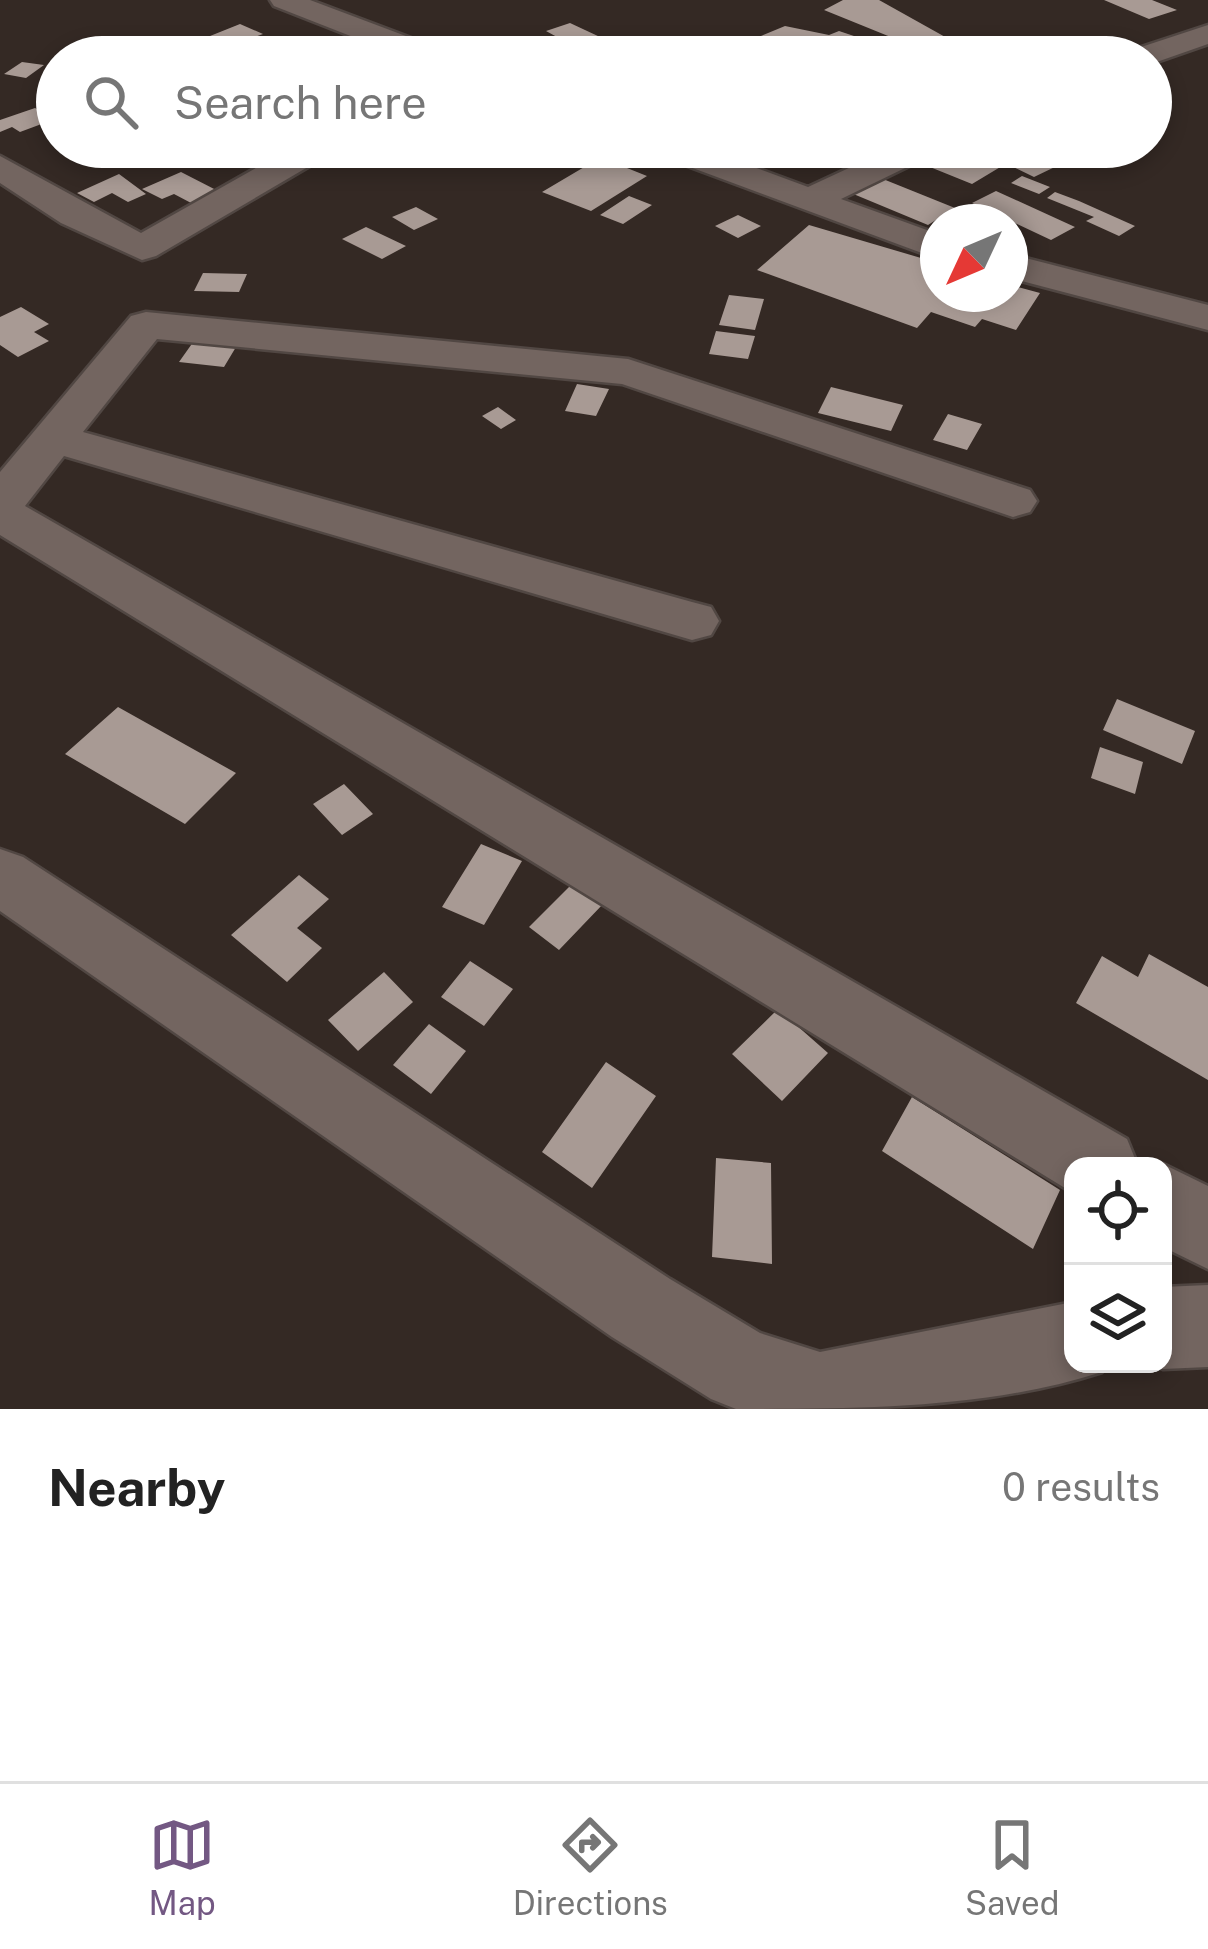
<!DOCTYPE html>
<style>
body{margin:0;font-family:"Public Sans",sans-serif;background:#f2f2f2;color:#222}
.controls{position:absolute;right:36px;bottom:36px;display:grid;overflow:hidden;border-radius:24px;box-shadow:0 6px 18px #0003}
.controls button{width:108px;height:108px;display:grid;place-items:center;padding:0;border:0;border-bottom:3px solid #e0e0e0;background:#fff;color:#222;font:60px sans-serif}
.compass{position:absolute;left:920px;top:204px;width:108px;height:108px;border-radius:50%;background:#fff;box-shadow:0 6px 18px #0003;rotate:226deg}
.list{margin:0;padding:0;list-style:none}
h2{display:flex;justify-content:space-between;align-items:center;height:156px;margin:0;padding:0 48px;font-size:51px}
h2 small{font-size:39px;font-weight:400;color:#767676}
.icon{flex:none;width:66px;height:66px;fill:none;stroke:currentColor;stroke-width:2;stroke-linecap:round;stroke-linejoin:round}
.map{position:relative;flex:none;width:1208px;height:1409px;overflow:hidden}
.search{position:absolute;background:#fff;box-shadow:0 6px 18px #0003;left:36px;right:36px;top:36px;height:132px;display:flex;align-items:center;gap:30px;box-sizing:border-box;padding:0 42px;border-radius:66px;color:#767676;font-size:45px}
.sheet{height:372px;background:#fff}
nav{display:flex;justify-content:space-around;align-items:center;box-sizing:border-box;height:168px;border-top:3px solid #e0e0e0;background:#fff;font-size:33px;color:#767676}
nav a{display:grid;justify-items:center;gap:6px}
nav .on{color:#735883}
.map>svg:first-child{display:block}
.building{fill:#a89a94}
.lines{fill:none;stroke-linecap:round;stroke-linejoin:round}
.minor-casing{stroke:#514743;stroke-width:5}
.minor{fill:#736560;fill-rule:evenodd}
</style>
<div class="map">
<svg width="1208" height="1409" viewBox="0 0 1208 1409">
<rect width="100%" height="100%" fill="#342924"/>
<path class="building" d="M843 0H879L981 57H940L824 10Z
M1104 0H1152L1177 10 1149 19Z
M570 23 600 37 590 40 598 44 570 49 549 39 557 37 546 31Z
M240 24 263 34 228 47 205 38Z
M785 26 829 35 839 31 872 42 883 38 934 57H769L775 55 744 43Z
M22 62 44 65 26 78 4 74Z
M35 108 55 119 20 132 12 127 0 132V120Z
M537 147H561L573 152 541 167 517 156Z
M736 147H843L828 156 810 148 786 161Z
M994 147H1020L1059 165 1034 177 982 152Z
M957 149 1002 166 972 184 925 165Z
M613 150 636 158 622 166 647 176 591 211 542 192Z
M181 172 220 192 193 204 174 194 162 199 142 189Z
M119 174 146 194 128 202 112 193 94 202 77 193Z
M1022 176 1050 187 1039 194 1011 183Z
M878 177 955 208 928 225 851 193Z
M996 191 1075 227 1051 240 972 203Z
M1055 192 1079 201 1135 226 1119 236 1086 221 1094 217 1047 198Z
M629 196 652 205 623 224 600 215Z
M416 207 438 219 414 230 392 217Z
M738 215 761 226 738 238 715 226Z
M809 225 938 263V294H1010V285L1040 293 1016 330 982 319 975 327 931 312 917 328 757 270Z
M366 227 406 246 382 259 342 239Z
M203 273 247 274 239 292 194 291Z
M729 295 764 299 755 330 719 325Z
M21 307 49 324 34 332 49 341 18 357 0 345V317Z
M716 331 755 336 748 359 709 354Z
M196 338 239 342 224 367 179 362Z
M577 384 609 389 596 416 565 411Z
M831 387 903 405 891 431 818 413Z
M498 407 516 420 501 429 482 416Z
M948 414 982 424 967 450 933 440Z
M1117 699 1195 731 1182 764 1103 730Z
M118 707 236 773 185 824 65 754Z
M1100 747 1143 762 1135 794 1091 778Z
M344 784 373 814 342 835 313 804Z
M481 844 522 861 484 925 442 907Z
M299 875 329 899 297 928 322 948 287 982 231 935Z
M574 882 604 903 559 950 529 927Z
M1149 954 1208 987V1080L1076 1003 1102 956 1138 977Z
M470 961 513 989 484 1026 441 997Z
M384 972 413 1002 358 1051 328 1020Z
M778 1009 828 1053 782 1101 732 1054Z
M429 1024 466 1051 431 1094 393 1065Z
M606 1062 656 1096 592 1188 542 1152Z
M912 1097 1060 1190 1033 1249 882 1151Z
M716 1158 771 1163 772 1264 712 1257Z"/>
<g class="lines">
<g class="minor-casing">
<path id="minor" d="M270 0H310L443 50 447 57H404L274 6Z
M1208 25V44L1151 64V57H1128L1132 50Z
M293 147H335L330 154 156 256 142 260 61 223 0 183V156L141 233Z
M650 147H699L808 187 894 147H939L934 154 841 199 938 234V259L655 154Z
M1010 254 1208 305V330L1010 278Z
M146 312 628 359 1030 490 1037 501 1030 512 1013 517 622 384 157 339 83 432 692 602 711 607 719 621 711 635 692 640 64 456 25 506 1127 1139 1138 1166H1073V1193L0 535V472L131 316Z
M0 849 23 857 670 1279 760 1333 820 1352 1073 1302V1364H1106L1102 1372C987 1409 859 1409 736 1409L711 1399 612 1337 0 911Z
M1163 1164 1208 1186V1269L1163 1247V1166H1159Z
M1208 1285V1367L1163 1369 1151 1364H1163V1287Z"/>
</g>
<use href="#minor" class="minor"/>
</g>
</svg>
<div class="controls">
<button><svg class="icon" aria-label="locate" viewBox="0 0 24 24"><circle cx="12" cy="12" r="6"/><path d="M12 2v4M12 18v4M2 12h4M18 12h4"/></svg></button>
<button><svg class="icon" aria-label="layers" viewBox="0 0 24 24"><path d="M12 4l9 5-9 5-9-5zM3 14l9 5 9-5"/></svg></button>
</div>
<svg class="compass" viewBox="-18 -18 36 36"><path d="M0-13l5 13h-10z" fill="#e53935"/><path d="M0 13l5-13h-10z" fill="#767676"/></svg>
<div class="search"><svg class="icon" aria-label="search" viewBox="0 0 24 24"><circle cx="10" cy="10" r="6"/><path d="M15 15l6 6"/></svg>Search here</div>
</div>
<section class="sheet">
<h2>Nearby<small>0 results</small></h2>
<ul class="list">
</ul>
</section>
<nav>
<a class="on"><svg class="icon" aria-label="map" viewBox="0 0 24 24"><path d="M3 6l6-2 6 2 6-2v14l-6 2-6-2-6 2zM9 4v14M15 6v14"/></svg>Map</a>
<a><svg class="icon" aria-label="directions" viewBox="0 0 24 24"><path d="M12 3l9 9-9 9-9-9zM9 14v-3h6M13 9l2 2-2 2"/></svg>Directions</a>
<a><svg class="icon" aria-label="saved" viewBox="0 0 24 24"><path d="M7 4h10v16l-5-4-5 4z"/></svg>Saved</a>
</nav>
